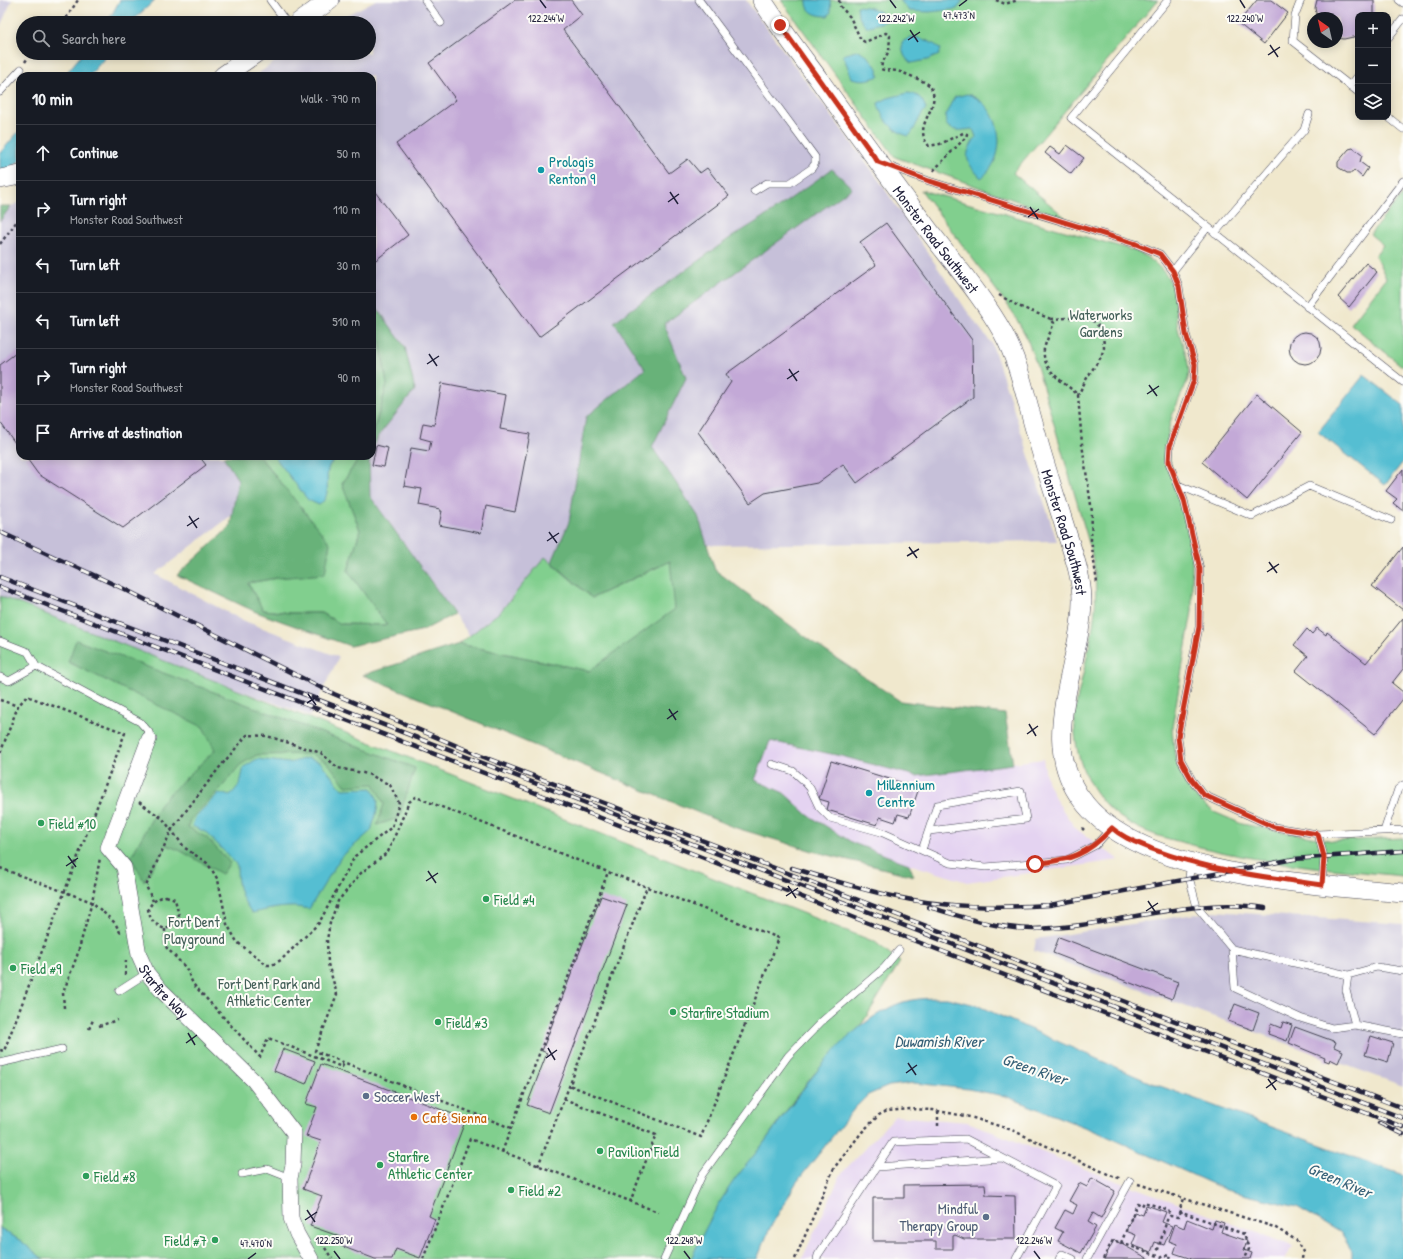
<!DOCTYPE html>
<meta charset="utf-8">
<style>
body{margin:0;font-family:"Patrick Hand",sans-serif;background:#242831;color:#f1f3f6}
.controls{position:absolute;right:12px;top:12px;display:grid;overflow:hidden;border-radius:8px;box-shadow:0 2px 10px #0003}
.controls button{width:36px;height:36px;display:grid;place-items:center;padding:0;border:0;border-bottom:1px solid #363941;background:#171b24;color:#f1f3f6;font:20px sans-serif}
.compass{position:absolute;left:1307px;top:12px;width:36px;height:36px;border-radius:50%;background:#171b24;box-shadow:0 2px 10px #0003;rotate:326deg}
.stop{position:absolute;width:12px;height:12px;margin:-9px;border:3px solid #c8321e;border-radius:50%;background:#fff}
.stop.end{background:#c8321e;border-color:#fff;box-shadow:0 1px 4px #0008}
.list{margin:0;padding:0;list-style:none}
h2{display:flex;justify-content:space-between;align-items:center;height:52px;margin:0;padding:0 16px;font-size:17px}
h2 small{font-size:13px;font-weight:400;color:#9ea1a6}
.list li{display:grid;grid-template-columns:26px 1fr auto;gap:12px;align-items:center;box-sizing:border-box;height:56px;padding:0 16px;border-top:1px solid #363941}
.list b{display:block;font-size:15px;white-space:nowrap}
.list p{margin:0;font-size:13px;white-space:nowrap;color:#9ea1a6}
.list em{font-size:13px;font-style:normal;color:#9ea1a6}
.icon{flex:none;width:22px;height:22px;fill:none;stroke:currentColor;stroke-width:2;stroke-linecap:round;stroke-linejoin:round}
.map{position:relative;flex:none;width:1403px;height:1259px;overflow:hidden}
.search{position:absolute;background:#171b24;box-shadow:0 2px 10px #0003;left:16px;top:16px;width:360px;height:44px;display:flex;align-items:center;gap:10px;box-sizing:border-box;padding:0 14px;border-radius:22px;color:#9ea1a6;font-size:15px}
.panel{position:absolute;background:#171b24;box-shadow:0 2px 10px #0003;left:16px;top:72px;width:360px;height:388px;border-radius:12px}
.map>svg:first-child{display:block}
.built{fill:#e4d3f1}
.industrial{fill:#c6c0d9}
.green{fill:#81cf8e;stroke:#527864}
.forest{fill:#68b279;stroke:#456a5a}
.water{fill:#55bed2;stroke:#3c7086}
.building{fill:#c3a9d7}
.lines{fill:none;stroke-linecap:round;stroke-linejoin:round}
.service-casing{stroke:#414051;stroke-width:8}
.minor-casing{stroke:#414051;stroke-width:16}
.tertiary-casing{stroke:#414051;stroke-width:20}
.path{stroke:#414051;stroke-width:2.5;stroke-dasharray:3 3;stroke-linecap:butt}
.service{stroke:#fff;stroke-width:7}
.minor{stroke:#fff;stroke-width:15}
.tertiary{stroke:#fff;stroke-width:19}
.rail-casing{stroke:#22223b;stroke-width:4.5}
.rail{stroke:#fdfcf7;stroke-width:3;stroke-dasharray:9;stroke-linecap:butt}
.route{stroke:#c8321e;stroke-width:5}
.ticks{fill:none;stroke:#22223b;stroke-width:1.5}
.culture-dot{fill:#0f9aa8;stroke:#fdfcf7;stroke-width:1.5}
.leisure-dot{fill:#2e9e5b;stroke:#fdfcf7;stroke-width:1.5}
.service-dot{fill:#5c6f8a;stroke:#fdfcf7;stroke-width:1.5}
.food-dot{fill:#e8710a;stroke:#fdfcf7;stroke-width:1.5}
.labels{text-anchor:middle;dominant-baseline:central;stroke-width:4;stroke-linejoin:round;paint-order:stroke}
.culture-label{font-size:15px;fill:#0d838f;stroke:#fdfcf7;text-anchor:start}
.street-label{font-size:15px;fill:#22223b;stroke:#fdfcf7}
.park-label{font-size:15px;fill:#435f58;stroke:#fdfcf7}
.leisure-label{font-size:15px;fill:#27864d;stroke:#fdfcf7;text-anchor:start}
.service-label{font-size:15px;fill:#4e5e75;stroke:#fdfcf7;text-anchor:start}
.food-label{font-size:15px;fill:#c56008;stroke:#fdfcf7;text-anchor:start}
.water-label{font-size:16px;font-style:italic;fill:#366077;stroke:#fdfcf7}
.ticks-label{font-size:10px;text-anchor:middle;fill:#22223b;stroke:#fdfcf7;stroke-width:4;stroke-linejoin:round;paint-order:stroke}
</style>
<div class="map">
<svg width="1403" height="1259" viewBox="0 0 1403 1259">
<rect width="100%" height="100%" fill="#fdfcf7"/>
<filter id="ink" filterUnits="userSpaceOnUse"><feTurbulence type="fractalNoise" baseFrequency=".025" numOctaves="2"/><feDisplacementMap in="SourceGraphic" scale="8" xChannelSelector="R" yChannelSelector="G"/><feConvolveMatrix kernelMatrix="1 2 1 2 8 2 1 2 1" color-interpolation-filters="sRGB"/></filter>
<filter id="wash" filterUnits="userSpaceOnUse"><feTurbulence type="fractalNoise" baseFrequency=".012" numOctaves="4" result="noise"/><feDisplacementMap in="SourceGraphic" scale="16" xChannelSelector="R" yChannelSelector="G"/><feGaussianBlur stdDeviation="0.9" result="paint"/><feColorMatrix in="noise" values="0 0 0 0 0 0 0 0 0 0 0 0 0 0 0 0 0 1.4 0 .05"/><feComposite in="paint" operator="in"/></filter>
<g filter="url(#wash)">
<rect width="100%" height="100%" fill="#f0e8cd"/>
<path class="built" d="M770 741 841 756 916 776 1043 759 1047 781 1056 800 1075 828 1119 860 967 882 909 864 853 843 808 815 784 793 755 780Z
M895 1116 968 1122 1082 1168 1293 1246 1284 1259H802L841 1174Z"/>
<path class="industrial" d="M0 0H12L0 27Z
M376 0H746L874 173 969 314 992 344 1057 541 634 546 482 653 370 496 265 490 155 574 242 620 339 657 310 716 0 603V221L11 206 20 202V456H372V76H255L287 53H369V23H331Z
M1215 911 1403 924V1086L1034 951 1036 939Z"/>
<path class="green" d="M781 0H1158L1013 173 1067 219 895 157Z
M921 190 1132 250C1151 257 1169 272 1174 292 1177 305 1175 319 1179 332 1183 348 1191 362 1188 379 1185 388 1180 396 1177 404 1170 419 1167 433 1167 449L1192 550V611L1172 728 1175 758 1187 785 1198 799 1214 812 1242 824 1334 841 1403 838V876C1330 869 1256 863 1185 843 1165 838 1144 833 1126 821 1090 799 1072 757 1075 715 1076 701 1080 687 1083 674 1094 627 1102 591 1089 543L1036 363 1026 336 1012 311Z
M1403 194V367L1351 324 1386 278 1375 255 1383 245 1370 234Z
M372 325 380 341 387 385 372 436Z
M259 456H274L301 489 319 505C332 495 324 480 329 466 331 462 335 461 336 456H360L342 484 360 530 348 571 388 625 341 624 321 613H291L263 610 248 583 277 578 275 475Z
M545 557 592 598 671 561 676 609 589 671 459 644 501 611Z
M0 596 875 942 900 962 860 1027 815 1073 796 1097 763 1144 691 1259H43L21 1241 0 1228Z"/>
<path class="forest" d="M832 169 852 188 664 324 686 378 652 447 698 516 715 570 821 648 900 701 1005 714 1013 764 916 776 841 756 770 741 755 780 784 793 808 815 853 843 909 864 914 876 816 852 733 827 363 675 459 644 589 671 675 609 670 561 592 598 552 562 569 522 586 417 645 369 614 322 727 240 769 214Z
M0 206H11L0 221Z
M378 309 405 347 415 390 379 435 372 449V436L387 385 380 341 372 325V310Z
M223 456H259L330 543 325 574 277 578 248 583 263 610 291 613H321L341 624 387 625 348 571 360 530 342 484 360 456H369L370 496 454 614 424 630 350 646 256 612 177 575 230 527 238 480Z
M76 640 415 768 399 818 377 825 384 804 374 784 346 786 327 762 311 754 257 755 240 765 222 787 190 820 188 827 207 838 230 863 222 874 181 851 167 845 144 881 131 857 161 802 215 750 203 727 68 662Z"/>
<path class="water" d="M120 0H155L130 23H107Z
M807 0H830L831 12 828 16C817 16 806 13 807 0Z
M900 0H963L957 9 929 12 909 11Z
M857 6C868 7 883 9 887 21L866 27 858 16Z
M911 37C923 38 932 42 941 49L939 55 927 60 911 63C904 58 902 52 902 42Z
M859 50C869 57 877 63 879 76 869 80 862 81 852 78L843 55Z
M83 53H109L89 76H64Z
M908 93C918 94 923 99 926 109 918 117 916 129 909 136 894 133 880 117 878 103L888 98Z
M967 94C1001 104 1011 156 981 178 965 161 963 156 976 137L973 129C968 129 962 131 957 130 936 128 949 106 955 97Z
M20 130V160L0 181V153Z
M1364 375 1403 405V462L1385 485 1318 432Z
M274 456H336C335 461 331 462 329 466 324 480 333 495 319 505L308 500Z
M307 758 320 762 342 789 372 788 378 800 377 811 371 831 341 857 309 909C289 904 271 909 252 913 240 897 237 886 237 865L207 833 192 826 196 816 219 793 230 796 240 784 244 767 257 759 289 763Z
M947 998 976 1005 1149 1082 1403 1175V1259H1352V1251L1340 1232 1297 1207 1226 1190 1102 1134 1005 1096 968 1089 914 1083 889 1086 868 1095 854 1109 796 1183 770 1228 757 1259H691C703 1233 718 1202 735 1179 744 1167 754 1156 763 1144 797 1098 838 1032 891 1007 908 998 928 998 947 998Z
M0 1228 21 1241 43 1259H0Z"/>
<g id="blocks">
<path class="building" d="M515 0H571L582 15 563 30 669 173 688 159 700 173 707 168 729 196 539 337 396 144 456 100 429 63Z
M1257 0H1271L1288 13 1264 44 1238 23Z
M1317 0H1374V15H1358V36L1344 39 1337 38V18H1317L1315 8Z
M1067 145 1084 158 1071 174 1045 153 1050 147 1060 154Z
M1353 148 1362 155 1360 162 1368 168 1362 177 1354 170 1352 173H1347L1338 167V162L1349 149Z
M372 188 408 235 372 263Z
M886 223 972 340 973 397 857 483 843 464 817 483 765 493 750 503 698 432 731 382 726 374 876 265 860 242Z
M1366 263 1377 272 1349 307 1338 297Z
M1289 348a16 16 0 1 1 32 0a16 16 0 1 1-32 0Z
M20 350V450L0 422V365Z
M442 383 506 395 500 429 530 434 515 512 486 506 481 533 439 525 442 511H440V509L419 505 422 489 404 486 411 448 429 451 431 441 420 438 423 423 434 425Z
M1257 394 1302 432 1247 500 1202 462Z
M376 445 388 448 384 467 372 465Z
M25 456H199L206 465 123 528 38 474Z
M1403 469V511L1393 503 1397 499 1386 491Z
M1403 547V610L1372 586Z
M1403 618V669L1392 683 1403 692V699L1375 734 1296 671 1308 656 1294 645 1307 629 1312 634 1317 628 1326 635 1327 632 1366 663Z
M831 761 919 788 909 817 898 814 895 822 880 817 877 825 827 810 829 802 819 799Z
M601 896 627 905 549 1113 527 1105 547 1053 542 1051Z
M1059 937 1178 982 1172 999 1053 953Z
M1235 1004 1259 1013 1253 1030 1228 1021Z
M1283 1022 1292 1025 1287 1041 1268 1034 1271 1024 1281 1028Z
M1295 1027 1336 1042 1334 1047 1343 1051 1338 1063 1330 1059 1329 1062 1324 1060 1325 1058 1289 1043Z
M1371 1036 1393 1043 1388 1062 1365 1055Z
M283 1049 315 1061 306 1084 274 1071Z
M321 1064 466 1119 429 1216 435 1219 420 1258 396 1249 392 1259H375L341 1246 344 1238 310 1226 322 1196 303 1189 321 1141 306 1136 317 1107 306 1104Z
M1092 1178 1115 1191 1101 1218 1093 1213 1088 1222 1096 1227 1081 1253 1058 1241 1063 1232 1055 1228 1065 1210 1073 1214 1077 1205 1069 1201 1079 1183 1087 1187Z
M985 1184 986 1195 1015 1196 1016 1239H964L955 1235 953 1236V1249H936V1241H873V1198H904V1185Z
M1146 1205 1166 1212 1162 1222 1172 1226 1164 1245 1155 1242 1151 1252 1132 1245 1136 1235 1126 1231 1134 1212 1143 1215Z
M1187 1219 1212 1229 1215 1220 1224 1223 1221 1232 1247 1241 1244 1250 1252 1253 1250 1259H1192L1174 1253 1177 1244 1169 1241 1175 1224 1184 1228Z
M1114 1240 1149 1259H1104Z"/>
</g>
</g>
<g filter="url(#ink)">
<use href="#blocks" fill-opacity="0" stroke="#414051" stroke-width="1"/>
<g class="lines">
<g class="service-casing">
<path id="service" d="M270 0 287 23
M425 0 441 23
M699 0 815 157V163L812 168 790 183H767L754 191
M1168 0 1071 118 1403 382
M1301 0 1295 15 1293 41 1358 92
M1399 0 1403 3
M1388 38 1403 19
M1350 86 1358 76
M0 92 21 69
M1388 117 1403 129
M886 165 929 181 1136 244 1160 254 1173 271 1179 286 1186 334 1195 364 1194 380 1170 446 1169 463 1184 500 1200 569 1199 627 1178 737 1181 760 1192 780 1204 795 1274 827 1318 834 1403 830
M1215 233 1304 130 1309 114
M1173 271 1207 228
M1307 307 1403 181
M1178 485 1252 516 1309 486 1391 520
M0 641 28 652 36 666 140 722 149 732V739
M0 677 9 681 36 666
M772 764 793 771 803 780 810 788 819 807 830 818 881 832 950 863 986 867 1067 860 1096 845 1111 828
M1384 831 1398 789 1403 785
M1318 834 1324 857 1322 885
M922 850 937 805 1021 791 1026 819 929 831
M1191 863 1189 877 1197 907 1232 949 1348 975 1377 967 1403 971
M1232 949 1235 988 1300 1018 1332 1028 1355 1025 1346 990 1348 975
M119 991 147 973
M1355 1025 1403 1034
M0 1063 62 1049
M877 1167 1002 1158
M242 1174 267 1169 290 1178
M664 1259 702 1175 788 1056 821 1022 884 968 899 950
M817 1259 818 1255 893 1142 966 1139 1056 1186 1016 1259
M1059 1259 1062 1254 1073 1259
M1087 1259 1130 1181"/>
</g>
<g class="minor-casing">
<g id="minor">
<path id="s1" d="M149 739 108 848 124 867 139 955 147 973 161 990 254 1081 294 1133 293 1165 290 1178 291 1218 297 1234 311 1259"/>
</g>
</g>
<g class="tertiary-casing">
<g id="tertiary">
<path id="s2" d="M762 0C780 28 800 54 820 81 856 132 893 182 930 232 955 265 983 297 1003 333 1020 364 1026 400 1036 433 1045 467 1057 501 1067 534 1074 556 1082 578 1082 601 1081 669 1034 744 1086 805 1146 877 1314 884 1403 893"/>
<path d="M298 23 330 0"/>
<path d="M223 76 256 53"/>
<path d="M0 179 20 175"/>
</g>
</g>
<path class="path" d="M839 0 840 6 850 17 861 40 865 42 886 33 890 36 889 51 882 63 881 69C886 71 891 70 897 71 902 72 927 82 930 86 944 108 910 124 929 146L940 144 963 133 967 134 966 137 932 172
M996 0 1005 4 1018 0
M63 23 78 0
M25 62 31 53
M0 244 20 217
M999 295 1018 306 1051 319 1054 323C1051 331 1046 341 1044 349 1041 371 1066 383 1078 395L1082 444 1092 512 1091 540 1097 583
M1051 319 1084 317 1095 322 1103 332 1104 348 1101 357 1088 376 1078 395
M0 700 18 706 0 754
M139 802 163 819 185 848 207 863 212 870 218 880 227 924 237 942 267 965H272L281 960 319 923 355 856 392 827 399 803 390 785 368 774 338 768 321 753 267 736 247 735 219 768 172 829 146 886 153 901
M1082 828 1084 830
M0 868 92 902 100 858
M166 896 175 899 179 916 172 926 165 929C154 924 150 920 148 909 153 901 157 898 166 896Z
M165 929V946L186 968 193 984 260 1057 268 1038 342 1067 344 1063
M125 975 126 960
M64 1008 63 993 77 956 92 902 115 923 121 934
M99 1026 117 1020
M89 1029 93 1020
M0 1050 4 1051 125 733 27 696 18 706
M564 1099 656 1135 630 1202
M938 1111V1129
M511 1128 315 1051 337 994 328 964 327 940 330 923 338 901 361 873 388 852 409 802 416 797 608 872
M502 1152 608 872 647 887
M538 1166 647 887 779 938 701 1137 569 1085
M1138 1184 1274 1227 1296 1240 1303 1252 1302 1259
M1179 1211 1244 1234 1249 1249 1245 1259
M316 1241 322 1243 332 1259
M1121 1243 1137 1204 1142 1206 1144 1202 1168 1210 1170 1216
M1156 1256 1167 1220 1170 1216 1178 1217 1183 1198
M423 1259 470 1139 658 1212
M795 1259 834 1168 862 1132 879 1115 887 1111 910 1109 933 1110 970 1117 1012 1130 1110 1175 1122 1179
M1103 1259 1113 1240 1161 1257 1164 1255 1171 1256 1170 1259"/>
<use href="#service" class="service"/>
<use href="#minor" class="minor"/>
<use href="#tertiary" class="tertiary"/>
<g class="rail-casing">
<path id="rail" d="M0 532 124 589 334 694 481 756 1403 1108
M0 577 1403 1118
M0 587 666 843 855 918 1403 1127
M792 868C826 878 859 889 892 896 945 908 998 908 1050 905L1294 859 1403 851
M929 907C963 917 998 929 1033 929 1111 928 1187 896 1265 908
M1379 1123 1403 1134"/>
</g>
<use href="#rail" class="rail"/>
</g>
</g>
<g class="lines" filter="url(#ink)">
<path class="route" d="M780 25 878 162 929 181 1136 244 1160 254 1173 271 1179 286 1186 334 1195 364 1194 380 1170 446 1169 462 1184 500 1200 569 1199 627 1178 737 1181 760 1192 780 1204 795 1274 827 1318 834 1324 857 1322 885C1264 877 1207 870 1152 849 1138 843 1123 838 1112 828 1086 856 1072 859 1035 864"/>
</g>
<path class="ticks" d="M540 0 546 8M890 0 896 8M1240 0 1245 8M959 6 967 0M910 30 918 42M908 40 920 32M1270 45 1278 57M1268 55 1280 47M670 192 678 204M668 202 679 194M1030 207 1038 219M1028 217 1039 209M429 354 437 366M427 364 439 356M789 369 797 381M787 379 799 371M1149 385 1157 396M1147 394 1159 386M189 516 197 528M187 526 199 518M549 532 557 543M547 541 559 533M909 547 917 558M907 556 919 549M1269 562 1277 573M1267 572 1279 564M308 694 316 705M307 703 318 696M669 709 676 720M667 719 678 711M1029 724 1036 736M1027 734 1038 726M68 856 76 867M66 866 78 858M428 871 436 883M426 881 438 873M788 886 796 898M786 896 798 888M1148 901 1156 913M1146 911 1158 903M188 1033 195 1045M186 1043 197 1035M548 1048 555 1060M546 1058 557 1050M908 1063 916 1075M906 1073 917 1065M1268 1079 1276 1090M1266 1088 1277 1080M307 1210 315 1222M305 1220 317 1212M334 1251 340 1259M684 1251 690 1259M1034 1251 1040 1259M248 1259 256 1253"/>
<g class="culture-dot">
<circle cx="541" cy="170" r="4"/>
<circle cx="869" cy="793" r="4"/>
</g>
<g class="leisure-dot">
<circle cx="41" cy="823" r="4"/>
<circle cx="486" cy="899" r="4"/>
<circle cx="13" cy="968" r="4"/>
<circle cx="673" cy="1012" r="4"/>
<circle cx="438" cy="1022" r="4"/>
<circle cx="600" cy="1151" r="4"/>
<circle cx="380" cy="1165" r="4"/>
<circle cx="86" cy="1176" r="4"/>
<circle cx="511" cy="1190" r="4"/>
<circle cx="215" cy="1240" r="4"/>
</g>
<g class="service-dot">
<circle cx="366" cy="1096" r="4"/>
<circle cx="986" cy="1217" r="4"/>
</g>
<circle class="food-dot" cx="414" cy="1117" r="4"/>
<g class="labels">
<g class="culture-label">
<text x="549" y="161">Prologis<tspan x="549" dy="17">Renton 9</tspan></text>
<text x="877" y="784">Millennium<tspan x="877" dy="17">Centre</tspan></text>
</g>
<g class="street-label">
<text stroke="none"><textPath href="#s2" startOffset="296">Monster Road Southwest</textPath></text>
<text stroke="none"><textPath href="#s2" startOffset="620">Monster Road Southwest</textPath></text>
<text stroke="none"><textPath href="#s1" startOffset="275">Starfire Way</textPath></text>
</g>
<g class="park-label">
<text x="1101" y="314">Waterworks<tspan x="1101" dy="17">Gardens</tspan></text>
<text x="194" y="921">Fort Dent<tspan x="194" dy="17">Playground</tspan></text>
<text x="269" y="983">Fort Dent Park and<tspan x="269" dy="17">Athletic Center</tspan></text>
</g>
<g class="leisure-label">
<text x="49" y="823">Field #10</text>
<text x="494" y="899">Field #4</text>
<text x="21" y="968">Field #9</text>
<text x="681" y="1012">Starfire Stadium</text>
<text x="446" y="1022">Field #3</text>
<text x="608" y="1151">Pavilion Field</text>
<text x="388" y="1156">Starfire<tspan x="388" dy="17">Athletic Center</tspan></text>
<text x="94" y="1176">Field #8</text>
<text x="519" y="1190">Field #2</text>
<text x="207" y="1240" text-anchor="end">Field #7</text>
</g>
<g class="service-label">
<text x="374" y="1096">Soccer West</text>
<text x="978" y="1208" text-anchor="end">Mindful<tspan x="978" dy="17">Therapy Group</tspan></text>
</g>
<g class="food-label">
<text x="422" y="1117">Café Sienna</text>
</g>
<g class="water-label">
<text x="939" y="1041">Duwamish River</text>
<text transform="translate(1035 1069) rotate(19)">Green River</text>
<text transform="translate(1340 1180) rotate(23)">Green River</text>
</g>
</g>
<g class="ticks-label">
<text x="959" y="19">47.473°N</text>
<text x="546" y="22">122.244°W</text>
<text x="896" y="22">122.242°W</text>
<text x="1245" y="22">122.240°W</text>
<text x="334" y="1244">122.250°W</text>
<text x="684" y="1244">122.248°W</text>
<text x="1034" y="1244">122.246°W</text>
<text x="256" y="1247">47.470°N</text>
</g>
</svg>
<div class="controls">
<button>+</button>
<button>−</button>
<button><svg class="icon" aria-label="layers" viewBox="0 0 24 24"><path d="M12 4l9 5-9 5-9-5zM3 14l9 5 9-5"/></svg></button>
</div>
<svg class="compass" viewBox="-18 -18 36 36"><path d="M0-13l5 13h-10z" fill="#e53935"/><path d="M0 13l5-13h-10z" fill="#9ea1a6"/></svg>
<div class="stop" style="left:1035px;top:864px"></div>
<div class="stop end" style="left:780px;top:25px"></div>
<div class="search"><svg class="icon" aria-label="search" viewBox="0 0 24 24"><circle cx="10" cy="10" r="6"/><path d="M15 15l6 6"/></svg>Search here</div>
<section class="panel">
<h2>10 min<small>Walk · 790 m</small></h2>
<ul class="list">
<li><svg class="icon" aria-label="ahead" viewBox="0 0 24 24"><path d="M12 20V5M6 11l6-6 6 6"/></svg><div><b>Continue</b></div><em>50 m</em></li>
<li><svg class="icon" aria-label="right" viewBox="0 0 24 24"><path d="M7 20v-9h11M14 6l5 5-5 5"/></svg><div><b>Turn right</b><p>Monster Road Southwest</p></div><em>110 m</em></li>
<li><svg class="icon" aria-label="left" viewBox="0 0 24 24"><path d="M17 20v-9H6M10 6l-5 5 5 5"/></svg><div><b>Turn left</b></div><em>30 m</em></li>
<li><svg class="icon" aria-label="left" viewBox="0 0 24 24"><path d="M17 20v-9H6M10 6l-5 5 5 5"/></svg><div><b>Turn left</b></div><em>510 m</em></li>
<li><svg class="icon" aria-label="right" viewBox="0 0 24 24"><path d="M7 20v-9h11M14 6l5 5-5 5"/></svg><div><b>Turn right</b><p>Monster Road Southwest</p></div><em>90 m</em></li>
<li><svg class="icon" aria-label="arrive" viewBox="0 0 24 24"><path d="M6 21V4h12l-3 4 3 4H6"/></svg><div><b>Arrive at destination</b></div></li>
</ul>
</section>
</div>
